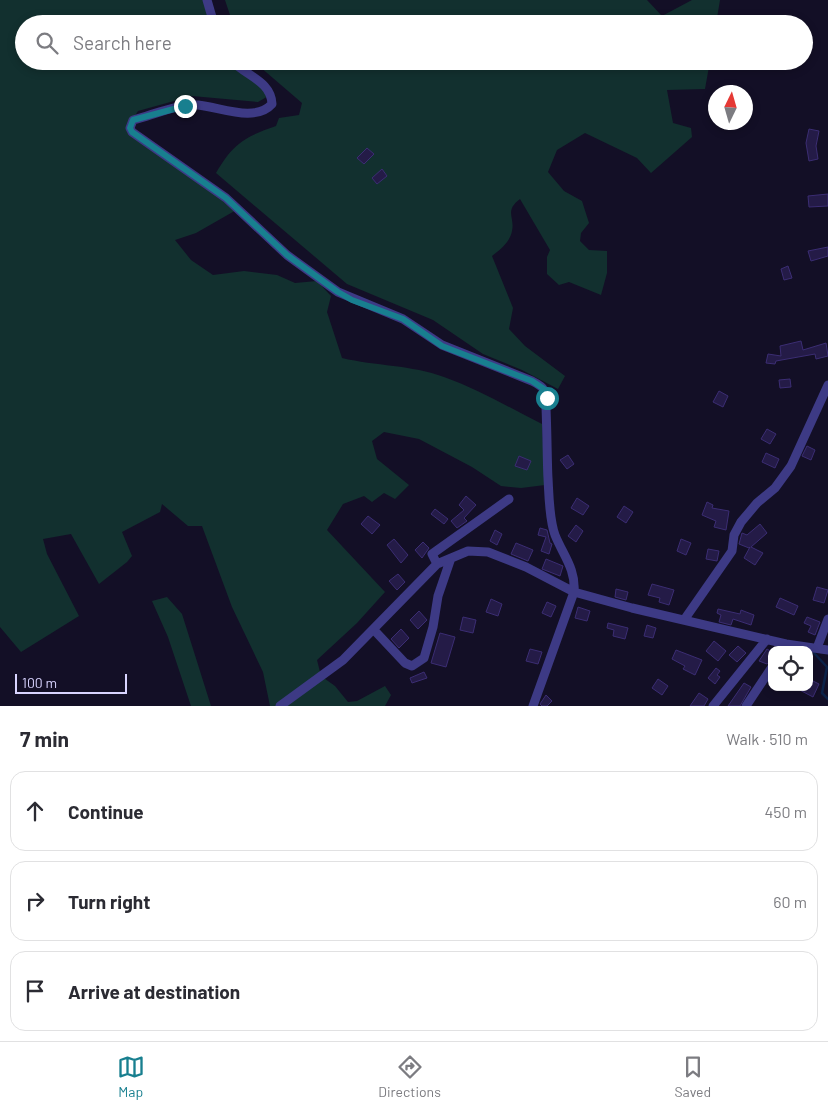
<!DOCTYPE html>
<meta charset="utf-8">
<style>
body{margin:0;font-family:Barlow,sans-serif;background:#f7f7f7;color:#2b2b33}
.controls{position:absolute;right:15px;bottom:15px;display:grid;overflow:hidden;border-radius:10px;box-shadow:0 2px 8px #0003}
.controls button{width:45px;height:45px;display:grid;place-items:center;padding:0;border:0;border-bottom:1px solid #e1e1e2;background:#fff;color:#2b2b33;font:25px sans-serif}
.compass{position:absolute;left:708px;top:85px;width:45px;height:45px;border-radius:50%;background:#fff;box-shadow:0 2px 8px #0003;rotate:5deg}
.scale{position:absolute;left:15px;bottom:12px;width:112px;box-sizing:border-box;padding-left:5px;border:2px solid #d9d4ff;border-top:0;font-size:14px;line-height:18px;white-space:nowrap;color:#d9d4ff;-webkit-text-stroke:4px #130f26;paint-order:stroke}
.stop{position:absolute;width:15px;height:15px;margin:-11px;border:4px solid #187f8f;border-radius:50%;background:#fff}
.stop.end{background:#187f8f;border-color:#fff;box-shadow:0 1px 5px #0008}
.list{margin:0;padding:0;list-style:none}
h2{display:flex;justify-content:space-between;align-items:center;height:65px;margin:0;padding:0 20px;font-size:21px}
h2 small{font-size:16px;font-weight:400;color:#7c7c81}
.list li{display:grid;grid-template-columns:32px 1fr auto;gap:15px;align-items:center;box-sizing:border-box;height:80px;margin:0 10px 10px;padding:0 10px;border:1px solid #e1e1e2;border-radius:15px}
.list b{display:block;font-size:19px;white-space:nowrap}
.list em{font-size:16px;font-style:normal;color:#7c7c81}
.icon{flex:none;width:28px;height:28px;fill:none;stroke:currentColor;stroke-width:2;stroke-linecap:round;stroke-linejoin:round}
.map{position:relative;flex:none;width:828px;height:706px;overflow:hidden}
.search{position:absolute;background:#fff;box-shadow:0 2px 8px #0003;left:15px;right:15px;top:15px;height:55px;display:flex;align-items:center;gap:12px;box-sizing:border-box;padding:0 18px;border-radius:28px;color:#7c7c81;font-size:19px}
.sheet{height:335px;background:#fff}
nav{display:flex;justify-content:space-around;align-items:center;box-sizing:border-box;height:70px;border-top:1px solid #e1e1e2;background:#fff;font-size:14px;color:#7c7c81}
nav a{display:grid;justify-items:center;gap:2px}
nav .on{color:#187f8f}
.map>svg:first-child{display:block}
.green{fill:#12302f}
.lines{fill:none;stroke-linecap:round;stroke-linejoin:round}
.stream{stroke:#0c2248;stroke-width:2.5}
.building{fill:#241b47;stroke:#3b2d73}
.minor{stroke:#3d3a85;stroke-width:9}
.route{stroke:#187f8f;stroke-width:6}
</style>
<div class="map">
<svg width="828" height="706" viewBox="0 0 828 706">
<rect width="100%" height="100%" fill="#130f26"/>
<path class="green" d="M0 0H210L219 24H24V61H236L270 95 258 102 192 96 138 111 132 120 136 131 238 209 196 233 175 240 191 260 213 275 244 271 277 275 295 283 317 281 331 296 327 312 342 358C375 366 412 365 444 377 478 389 510 408 542 424L545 485 521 488 501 486 472 467 419 439 384 432 372 441 377 459 409 485 395 499 384 493 372 502 364 496 343 504 327 530 385 592 357 623 317 660 321 676 335 686 348 702 357 701 385 686 391 695 385 706H270L263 672 232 607 202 526H188L162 504 160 512 122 532 132 556 127 562 99 584 71 534 43 539 47 554 79 616 21 652 0 627Z
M225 0H647L662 16 692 0H720L716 24H233Z
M253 61H710L705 89 667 90 673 123 691 128 692 137 651 173 637 158 585 133 557 150 548 172 564 191 582 201 589 223 581 233 580 241 589 250 607 251V273L601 295 569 282 559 285 547 274V257L550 250 520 199C504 211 515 217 512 231 510 242 500 250 492 256L513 308 509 329 525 346 565 376 558 389 522 370 483 354 433 320 347 284 216 173C233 144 244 137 276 126L279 118 299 115 302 103Z
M167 597 182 614 211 706H191L168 637 152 601Z"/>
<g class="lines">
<path class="stream" d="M814 653 827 667 822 693 828 699"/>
</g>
<path class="building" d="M809 129 819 131 816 146 818 159 809 161 806 143Z
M367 148 374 154 364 164 357 158Z
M382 169 387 176 377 184 372 178Z
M828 194V206L809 207 808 196Z
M828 247V256L811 261 808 251Z
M788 266 792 278 784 280 781 269Z
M801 341 803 350 826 343 828 356 816 359 815 354 776 361 775 364 766 363 768 354 781 356 780 346Z
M790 379 791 387 780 388 779 380Z
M719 391 728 396 723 407 713 402Z
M767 429 776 434 770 444 761 439Z
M807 446 815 450 811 460 802 456Z
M766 453 779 459 775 468 762 462Z
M568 455 574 464 567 469 560 460Z
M519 456 531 461 527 470 515 466Z
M466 496 476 505 464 518 467 521 457 528 451 521 464 510 459 505Z
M577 498 589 506 583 515 571 508Z
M707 502 713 505 712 508 729 511 726 530 714 527 716 521 702 515Z
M624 506 633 512 626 523 617 517Z
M435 509 448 519 444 524 431 514Z
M368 516 380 525 372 534 361 524Z
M760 524 767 533 751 547 763 553 755 565 744 558 750 547 749 548 739 544 742 533 747 535Z
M576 525 583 531 576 542 568 536Z
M540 528 547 530 550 543 552 544 549 554 541 551 546 537 538 535Z
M495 530 502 534 497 545 490 541Z
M394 539 408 555 401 563 387 545Z
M681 539 691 543 686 555 677 551Z
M423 542 429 548 422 558 415 550Z
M516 543 533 550 528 561 511 554Z
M708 549 719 551 717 561 706 559Z
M546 559 563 566 560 576 542 569Z
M398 574 405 582 397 590 389 581Z
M652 584 674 590 669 605 659 602 660 598 648 595Z
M817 587 828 590 824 603 813 600Z
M616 589 628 592 626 600 615 597Z
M780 598 798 606 794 615 776 607Z
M491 599 502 604 498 616 486 612Z
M547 602 556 606 551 617 542 613Z
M578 607 590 611 587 621 575 618Z
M718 609 740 614 741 610 754 615 751 625 733 619 731 625 719 622 721 615 717 613Z
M419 611 427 620 418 629 410 620Z
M463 617 476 620 473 633 460 630Z
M807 617 820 622 815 635 808 632 811 626 804 623Z
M608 623 628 628 625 639 613 636 614 630 607 628Z
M647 625 656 628 653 638 644 636Z
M401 629 409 638 399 648 391 639Z
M440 633 455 637 446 667 431 663Z
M714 641 726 651 718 661 706 651Z
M738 646 746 653 737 662 729 655Z
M530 649 542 652 538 664 526 661Z
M767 649 772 652V661L767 664 759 661Z
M676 650 702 660 695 675 683 669 685 666 672 659Z
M716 668 720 671 717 675 720 677 715 684 708 678Z
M424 672 427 678 412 683 410 678Z
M658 679 668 686 662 695 652 688Z
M809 679 819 684 813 697 794 687H809Z
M744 683 751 687 740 706H728Z
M699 693 708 699 704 706H690Z
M546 695 552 701 547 706H542L540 704Z"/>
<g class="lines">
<path class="minor" d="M207 0 214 24
M232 61C246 76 271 81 272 104 255 123 220 107 198 105 177 104 153 115 133 120L130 128 132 132 226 198 287 255 338 292 403 319 442 345 532 381C536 383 542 386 544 390 547 394 547 466 548 478 549 495 549 519 555 535 563 555 576 569 574 592L533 706
M437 564 432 554 509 499
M684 620 732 551 734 535 741 522 757 503 775 488 791 466 828 385
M374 630 405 663 412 666 424 658 433 627 438 596 451 558
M817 648 828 619
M280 706 343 660 437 564 468 551 488 552 526 567 574 592 632 608 786 644 828 650
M713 706 767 639
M746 706 772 667"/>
</g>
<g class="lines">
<path class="route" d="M185 106 133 120 130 128 132 132 226 198 287 255 338 292 352 300 403 319 442 346 532 381 544 389 547 398"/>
</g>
</svg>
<div class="controls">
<button><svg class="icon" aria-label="locate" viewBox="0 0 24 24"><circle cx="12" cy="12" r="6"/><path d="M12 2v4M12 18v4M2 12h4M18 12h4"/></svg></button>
</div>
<svg class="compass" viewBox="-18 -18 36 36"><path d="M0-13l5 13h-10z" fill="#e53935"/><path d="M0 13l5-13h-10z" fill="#7c7c81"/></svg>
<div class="scale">100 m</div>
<div class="stop" style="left:547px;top:398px"></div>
<div class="stop end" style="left:185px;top:106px"></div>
<div class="search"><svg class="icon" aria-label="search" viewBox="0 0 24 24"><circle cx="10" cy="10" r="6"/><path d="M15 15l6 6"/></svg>Search here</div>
</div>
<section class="sheet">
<h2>7 min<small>Walk · 510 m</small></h2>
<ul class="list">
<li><svg class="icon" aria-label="ahead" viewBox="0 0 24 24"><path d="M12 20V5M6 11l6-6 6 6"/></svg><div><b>Continue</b></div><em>450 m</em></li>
<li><svg class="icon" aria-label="right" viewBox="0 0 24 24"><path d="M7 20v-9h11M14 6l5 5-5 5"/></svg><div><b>Turn right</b></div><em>60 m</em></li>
<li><svg class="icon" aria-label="arrive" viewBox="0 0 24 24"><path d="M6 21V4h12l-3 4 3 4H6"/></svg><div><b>Arrive at destination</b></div></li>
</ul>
</section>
<nav>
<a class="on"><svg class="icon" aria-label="map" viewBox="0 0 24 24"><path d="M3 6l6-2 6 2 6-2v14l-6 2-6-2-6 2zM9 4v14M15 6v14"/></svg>Map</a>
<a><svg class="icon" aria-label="directions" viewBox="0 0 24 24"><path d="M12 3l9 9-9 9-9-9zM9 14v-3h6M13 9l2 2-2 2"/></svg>Directions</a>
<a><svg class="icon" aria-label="saved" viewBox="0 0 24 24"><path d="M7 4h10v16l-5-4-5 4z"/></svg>Saved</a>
</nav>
